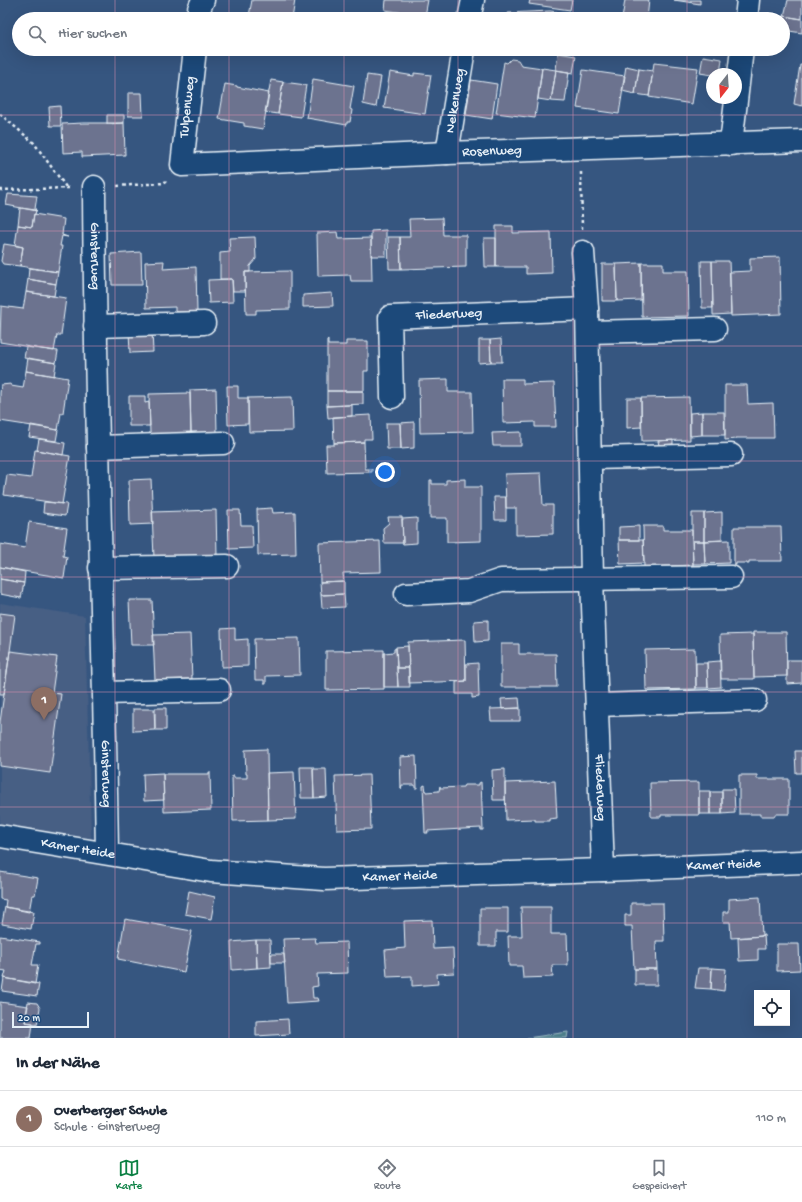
<!DOCTYPE html>
<html lang="de">
<meta charset="utf-8">
<style>
body{margin:0;font-family:"Gochi Hand",sans-serif;background:#f2f2f3;color:#1f2937}
.controls{position:absolute;right:12px;bottom:12px;display:grid;overflow:hidden;border-radius:0px;box-shadow:0 4px 16px #0002}
.controls button{width:36px;height:36px;display:grid;place-items:center;padding:0;border:0;border-bottom:1px solid #e0e1e3;background:#fff;color:#1f2937;font:20px sans-serif}
.compass{position:absolute;left:706px;top:68px;width:36px;height:36px;border-radius:50%;background:#fff;box-shadow:0 4px 16px #0002;rotate:197deg}
.scale{position:absolute;left:12px;bottom:10px;width:77px;box-sizing:border-box;padding-left:4px;border:2px solid #e8f1f8;border-top:0;font-size:11px;line-height:14px;white-space:nowrap;color:#e8f1f8;-webkit-text-stroke:3px #1f4a7a;paint-order:stroke}
.you{position:absolute;left:385px;top:472px;width:14px;height:14px;margin:-10px;border:3px solid #fff;border-radius:50%;background:#1a73e8;box-shadow:0 0 0 6px #1a73e833}
.badge{display:grid;place-items:center;width:26px;height:26px;border-radius:50%;background:#0b8043;color:#fff;font-size:13px;font-weight:700}
.pin{position:absolute;translate:-50% -33px;filter:drop-shadow(0 1px 2px #0008)}
.pin::after{content:'';position:absolute;top:21px;width:14px;height:12px;background:inherit;clip-path:polygon(0 0,100% 0,50% 100%)}
.list{margin:0;padding:0;list-style:none}
h2{display:flex;justify-content:space-between;align-items:center;height:52px;margin:0;padding:0 16px;font-size:17px}
h2 small{font-size:13px;font-weight:400;color:#747a83}
.list li{display:grid;grid-template-columns:26px 1fr auto;gap:12px;align-items:center;box-sizing:border-box;height:56px;padding:0 16px;border-top:1px solid #e0e1e3}
.list b{display:block;font-size:15px;white-space:nowrap}
.list p{margin:0;font-size:13px;white-space:nowrap;color:#747a83}
.list em{font-size:13px;font-style:normal;color:#747a83}
.icon{flex:none;width:22px;height:22px;fill:none;stroke:currentColor;stroke-width:2;stroke-linecap:round;stroke-linejoin:round}
.map{position:relative;flex:none;width:802px;height:1038px;overflow:hidden}
.search{position:absolute;background:#fff;box-shadow:0 4px 16px #0002;left:12px;right:12px;top:12px;height:44px;display:flex;align-items:center;gap:10px;box-sizing:border-box;padding:0 14px;border-radius:22px;color:#747a83;font-size:15px}
.sheet{height:108px;background:#fff}
nav{display:flex;justify-content:space-around;align-items:center;box-sizing:border-box;height:56px;border-top:1px solid #e0e1e3;background:#fff;font-size:11px;color:#747a83}
nav a{display:grid;justify-items:center;gap:2px}
nav .on{color:#0b8043}
.map>svg:first-child{display:block}
.built{fill:#465f84}
.green{fill:#4e7e8a;stroke:#9bb8c1}
.building{fill:#6c738f;stroke:#e8f1f8}
.lines{fill:none;stroke-linecap:round;stroke-linejoin:round}
.minor-casing{stroke:#e8f1f8;stroke-width:25}
.path{stroke:#e8f1f8;stroke-width:2.5;stroke-dasharray:3 3;stroke-linecap:butt}
.minor{stroke:#1f4a7a;stroke-width:22}
.grid{fill:none;stroke:#d78fb1;stroke-width:1;stroke-opacity:0.55}
.labels{text-anchor:middle;dominant-baseline:central;stroke-width:3;stroke-linejoin:round;paint-order:stroke}
.street-label{font-size:14px;fill:#e8f1f8;stroke:#1f4a7a}
</style>
<div class="map">
<svg width="802" height="1038" viewBox="0 0 802 1038">
<rect width="100%" height="100%" fill="#365680"/>
<filter id="ink" filterUnits="userSpaceOnUse"><feTurbulence type="fractalNoise" baseFrequency=".025" numOctaves="2"/><feDisplacementMap in="SourceGraphic" scale="8" xChannelSelector="R" yChannelSelector="G"/><feConvolveMatrix kernelMatrix="1 2 1 2 8 2 1 2 1" color-interpolation-filters="sRGB"/></filter>
<g filter="url(#ink)">
<path class="built" d="M0 603 85 616 91 838 0 824Z"/>
<path class="green" d="M568 1032 567 1038H527Z"/>
<path class="building" d="M252 0H295L292 19H266L249 16Z
M386 0H428L425 16 385 10Z
M530 0H572L570 10 529 4Z
M625 0H649L647 19H622Z
M674 0H700V4Z
M788 0H802V19L784 16Z
M550 11 557 12V19H509L508 13Z
M784 16 802 19V33L783 30Z
M390 18V19H365Z
M229 49H254V52L230 53Z
M558 53 576 56 573 73 556 70Z
M703 56 722 59 720 74H712V75L700 73Z
M511 59 518 60 521 65 542 68 535 118 496 113 504 62 507 63Z
M654 63 698 68 692 104 649 97Z
M800 65H802V106L794 104Z
M626 66 639 69 635 94 622 91Z
M542 68 556 70 551 101 538 99Z
M639 69 653 71 649 96 635 94Z
M556 70 569 72 565 102 551 101Z
M583 70 625 76 619 114 577 108Z
M390 72 414 76V73L431 75 425 114 384 108Z
M367 75 381 77 376 107 363 104Z
M313 79 354 86 350 109 352 110 350 122H347V125L307 118Z
M271 80 283 82 278 114 265 112Z
M471 80 497 84 492 119 466 115Z
M283 82 306 85 301 117 278 114Z
M225 84 237 86V87L269 93 263 129 244 126V123L219 119Z
M128 93H142L143 116H128Z
M60 106 61 126H50L49 107Z
M107 115H124V123L107 124Z
M83 123H124L125 155 82 157V152L63 153 62 124Z
M8 194 37 196 35 209 37 211 6 205Z
M20 208 36 210 35 215 34 214 32 227 18 225Z
M34 214 64 219 62 235 68 237 62 236 60 246H62L58 272 20 266 23 247 15 245 18 225 32 227Z
M442 218 443 235H466V267L401 269 400 237H410L409 219Z
M496 226H513V233L551 232 552 273 526 274V267H496Z
M386 230V256H371V231Z
M337 232 338 239 371 238 372 281H351L350 275 318 276 317 233Z
M255 237 256 259 250 266V272H245V291H233L232 279H220V253L230 252 229 238Z
M388 237H400L401 269H389Z
M484 238H496V267H485Z
M4 244 23 247 20 266 3 264 1 261Z
M141 252 142 285H112L111 254Z
M780 257 781 314 731 316 730 272 750 271V258Z
M164 261 163 269 196 267 197 312H175V307L146 308 145 262Z
M701 261H712L713 308H702Z
M712 261H729L731 314 713 315Z
M641 263H663V271H688L689 316 642 317Z
M641 263V300L617 301 616 264Z
M602 264H616L617 301H602Z
M29 268 58 272 56 284 28 279Z
M290 271V309L256 310V314H246L245 272Z
M28 279 56 284 54 296 26 292Z
M232 279 233 302 209 303 208 280Z
M26 292 66 298 61 335H57L54 351 0 342 1 306 23 309Z
M332 293 333 306 303 307V295Z
M129 331H152L153 352 130 353Z
M328 339V345H346V341H368V371H364V391H327V340Z
M501 339 502 362H491L490 340Z
M479 340H490L491 362 479 363Z
M26 347 58 351 56 363 24 358Z
M28 358 56 363 54 376 26 371Z
M26 371 68 378 63 413H61L58 430 0 421V393L1 385 11 384V386L23 388Z
M448 379V392H472L473 432 420 433 419 380Z
M502 379H523V384L554 383 556 427H535V422L503 423Z
M725 385H747L748 404 773 403 774 438H736V439L725 440Z
M227 386H238V398H248V424L228 425Z
M216 389 217 432 191 433 190 390Z
M327 391H363V404L327 406Z
M190 393 191 433 150 434 149 394Z
M129 396H145V403L149 402 150 426H129Z
M292 397 293 431 249 432 248 398Z
M689 397 690 440 642 441 641 398Z
M627 398H641V427L627 428Z
M352 405V416L328 418 327 406Z
M702 412H724L725 435H702Z
M702 412V435L690 436V413Z
M371 415 372 439H364V442L334 443 333 417Z
M414 422V448L401 449 400 423Z
M386 423H400L401 449H387Z
M31 425 58 430 56 441 29 437Z
M521 432V446H493L492 433Z
M39 439 65 443 63 455 37 450Z
M673 440V444L659 445 658 441Z
M364 442 365 469H372V472L327 473 326 445H334V443Z
M35 450 70 456 62 504 4 495 7 475 31 478Z
M541 473 543 505H553V534L516 535V508H506L505 474Z
M151 479 153 524 130 525 129 480Z
M465 479V487H481V541L447 542V518H430V480H432V484H446V480Z
M494 497H506V520H495Z
M44 502 67 504 65 516 43 513Z
M272 508 273 513 295 512 296 554 258 555 257 509Z
M216 510 217 556 154 558 152 512Z
M228 510H240L241 525H252L253 548 229 549Z
M722 512V540L704 541V513Z
M692 513H704V541H692Z
M388 517H402L403 543H384L383 528 389 523Z
M417 518V543L403 544 402 519Z
M29 522 67 528 63 556 67 557 64 578 0 567V544L25 548Z
M639 526V540H619V527Z
M643 526H663V530H692L693 565 644 567Z
M734 527H781L782 561H749V564H747V563H736V565L734 564Z
M619 540H643L644 563 620 564Z
M729 540V563L705 564 704 541Z
M380 541 381 572 343 573 344 581 320 582 319 543Z
M692 541H704L705 564H693Z
M0 567 25 572 24 583 0 579Z
M0 579 24 583 21 598 0 594Z
M344 581V594L321 595 320 582Z
M344 594 345 607 322 608 321 595Z
M129 600H152L154 645H131Z
M0 613 15 615 4 694H0Z
M488 620V641L475 642 474 621Z
M235 628V640L248 639V666L222 667 221 629Z
M753 632H786L787 676 754 677Z
M190 634 192 679 155 680 153 635Z
M753 634 754 679H721L720 635Z
M299 638 300 675 266 676V684H264V680H255L254 639Z
M465 640 466 681 409 683 408 642Z
M501 644H519V654H556L557 687H501Z
M408 646 409 668H397L396 647Z
M396 648 398 687H384V653L394 652V649Z
M695 649 696 689 646 690 645 650Z
M384 650V689L326 690V651Z
M10 651 57 657 52 693 61 694 50 773 0 766V722Z
M787 660H802V683L787 684Z
M720 661 721 687 708 688 707 662Z
M478 663 479 697 472 698V694H456V682L466 681V664Z
M696 663H707L708 688H696Z
M397 668H409L410 687H398Z
M519 698 520 708 502 709 501 699Z
M155 708H166V730H155Z
M520 708V721H491L490 709Z
M133 709H154L155 730 133 731Z
M267 749 268 820 233 821 232 776H234V778H247V774H246L245 750Z
M795 751H802V773H796Z
M416 756 417 788H415V785H402L401 789 400 757Z
M300 767H313L314 798H301Z
M313 769H326L327 797 314 798Z
M505 769V800H493L492 770Z
M209 772H210L211 810 164 812 163 774H209Z
M294 772 296 819 268 820 267 773Z
M163 773 164 800 144 801 143 774Z
M369 775 371 829 337 830 335 776Z
M739 775H757V779H789V814H775V816H760V814H739Z
M555 781 557 818 549 819V821H535V819L506 820 505 783Z
M481 782 483 830H481V828L427 831 428 833H425L423 786 425 785 426 792 439 791 440 786V788L463 787 464 785H479V783Z
M699 782V815H661V817H651L650 783Z
M722 789H734L735 813 722 814Z
M699 791H710V814H699Z
M710 792H722V814H710Z
M0 872 38 878 35 895H32L29 912 5 907 6 900 0 899Z
M189 891 215 897 211 919 185 914Z
M760 897 762 936 731 938 730 922H723V912H729V899Z
M631 903H663L664 941H656L657 969H634L632 926H625V915H631Z
M5 907 34 912 31 929 2 924Z
M521 907H551V934H567L568 965H552L553 977 523 978 522 966H509L508 936H522Z
M480 908H508V932H496V946H480Z
M125 919 192 931 184 972 118 959Z
M432 920 433 949 453 948 454 973 437 974 438 984 412 986V976L387 977 385 950 405 948 404 921Z
M762 935H764L765 949H758V960L739 961 738 938 762 936Z
M0 936 40 942V944H36L32 965H38L35 984 4 978 6 971 0 970Z
M315 938 316 943 347 942 348 973 317 974 318 986 312 987 313 998H318L319 1001 287 1003 283 939Z
M256 940 257 968 232 970 231 942Z
M256 940H270L271 967 257 968Z
M777 944H799L800 970 777 971Z
M271 954H284L285 963H271Z
M698 968H712L711 989 695 988Z
M712 968 726 969 724 991 711 989Z
M635 969H657V985H635Z
M4 978 39 984 37 996 2 991Z
M0 1002 28 1006 25 1022 33 1023 31 1038H0Z
M28 1002 37 1003 40 1008 37 1024 25 1022Z
M288 1019 289 1034 256 1036V1021Z"/>
<g class="lines">
<g class="minor-casing">
<g id="minor">
<path d="M198 19 199 9 203 0"/>
<path d="M469 19 473 0"/>
<path d="M746 19 748 0"/>
<path id="s1" d="M195 49 182 165 447 153 802 141"/>
<path d="M731 144 742 49"/>
<path id="s2" d="M447 153 464 49"/>
<path id="s3" d="M94 187C95 409 104 631 107 853"/>
<path id="s4" d="M583 252 587 309 592 579 603 870"/>
<path d="M95 326 204 323"/>
<path d="M588 332 715 329"/>
<path id="s5" d="M392 397 390 317 587 309"/>
<path d="M98 447 223 443"/>
<path d="M590 458 731 455"/>
<path d="M100 568 227 566"/>
<path d="M406 594 469 591 501 580 731 577"/>
<path d="M105 693 219 690"/>
<path d="M597 705 755 700"/>
<path id="s6" d="M0 836 211 871 324 879 603 870 802 862"/>
</g>
</g>
<path class="path" d="M0 114 34 143 66 187
M581 172 582 229
M117 186 164 183 166 181
M0 190 70 188"/>
<use href="#minor" class="minor"/>
</g>
</g>
<path class="grid" d="M115 0V19M229 0V19M344 0V19M458 0V19M573 0V19M687 0V19M115 49V1038M229 49V1038M344 49V1038M458 49V1038M573 49V1038M687 49V1038M0 115H802M0 231H802M0 346H802M0 461H802M0 577H802M0 692H802M0 807H802M0 923H802"/>
<g class="labels">
<g class="street-label">
<text stroke="none"><textPath href="#s2" startOffset="53">Nelkenweg</textPath></text>
<text transform="translate(188 107) rotate(-84)">Tulpenweg</text>
<text stroke="none"><textPath href="#s1" startOffset="427">Rosenweg</textPath></text>
<text stroke="none"><textPath href="#s3" startOffset="69">Ginsterweg</textPath></text>
<text stroke="none"><textPath href="#s5" startOffset="139">Fliederweg</textPath></text>
<text stroke="none"><textPath href="#s3" startOffset="587">Ginsterweg</textPath></text>
<text stroke="none"><textPath href="#s4" startOffset="536">Fliederweg</textPath></text>
<text stroke="none"><textPath href="#s6" startOffset="79">Kamer Heide</textPath></text>
<text stroke="none"><textPath href="#s6" startOffset="727">Kamer Heide</textPath></text>
<text stroke="none"><textPath href="#s6" startOffset="403">Kamer Heide</textPath></text>
</g>
</g>
</svg>
<div class="controls">
<button><svg class="icon" aria-label="locate" viewBox="0 0 24 24"><circle cx="12" cy="12" r="6"/><path d="M12 2v4M12 18v4M2 12h4M18 12h4"/></svg></button>
</div>
<svg class="compass" viewBox="-18 -18 36 36"><path d="M0-13l5 13h-10z" fill="#e53935"/><path d="M0 13l5-13h-10z" fill="#747a83"/></svg>
<div class="scale">20 m</div>
<div class="you"></div>
<div class="pin badge" style="left:44px;top:720px;background:#8d6e63">1</div>
<div class="search"><svg class="icon" aria-label="search" viewBox="0 0 24 24"><circle cx="10" cy="10" r="6"/><path d="M15 15l6 6"/></svg>Hier suchen</div>
</div>
<section class="sheet">
<h2>In der Nähe<small></small></h2>
<ul class="list">
<li><span class="badge" style="background:#8d6e63">1</span><div><b>Overberger Schule</b><p>Schule · Ginsterweg</p></div><em>110 m</em></li>
</ul>
</section>
<nav>
<a class="on"><svg class="icon" aria-label="map" viewBox="0 0 24 24"><path d="M3 6l6-2 6 2 6-2v14l-6 2-6-2-6 2zM9 4v14M15 6v14"/></svg>Karte</a>
<a><svg class="icon" aria-label="directions" viewBox="0 0 24 24"><path d="M12 3l9 9-9 9-9-9zM9 14v-3h6M13 9l2 2-2 2"/></svg>Route</a>
<a><svg class="icon" aria-label="saved" viewBox="0 0 24 24"><path d="M7 4h10v16l-5-4-5 4z"/></svg>Gespeichert</a>
</nav>
